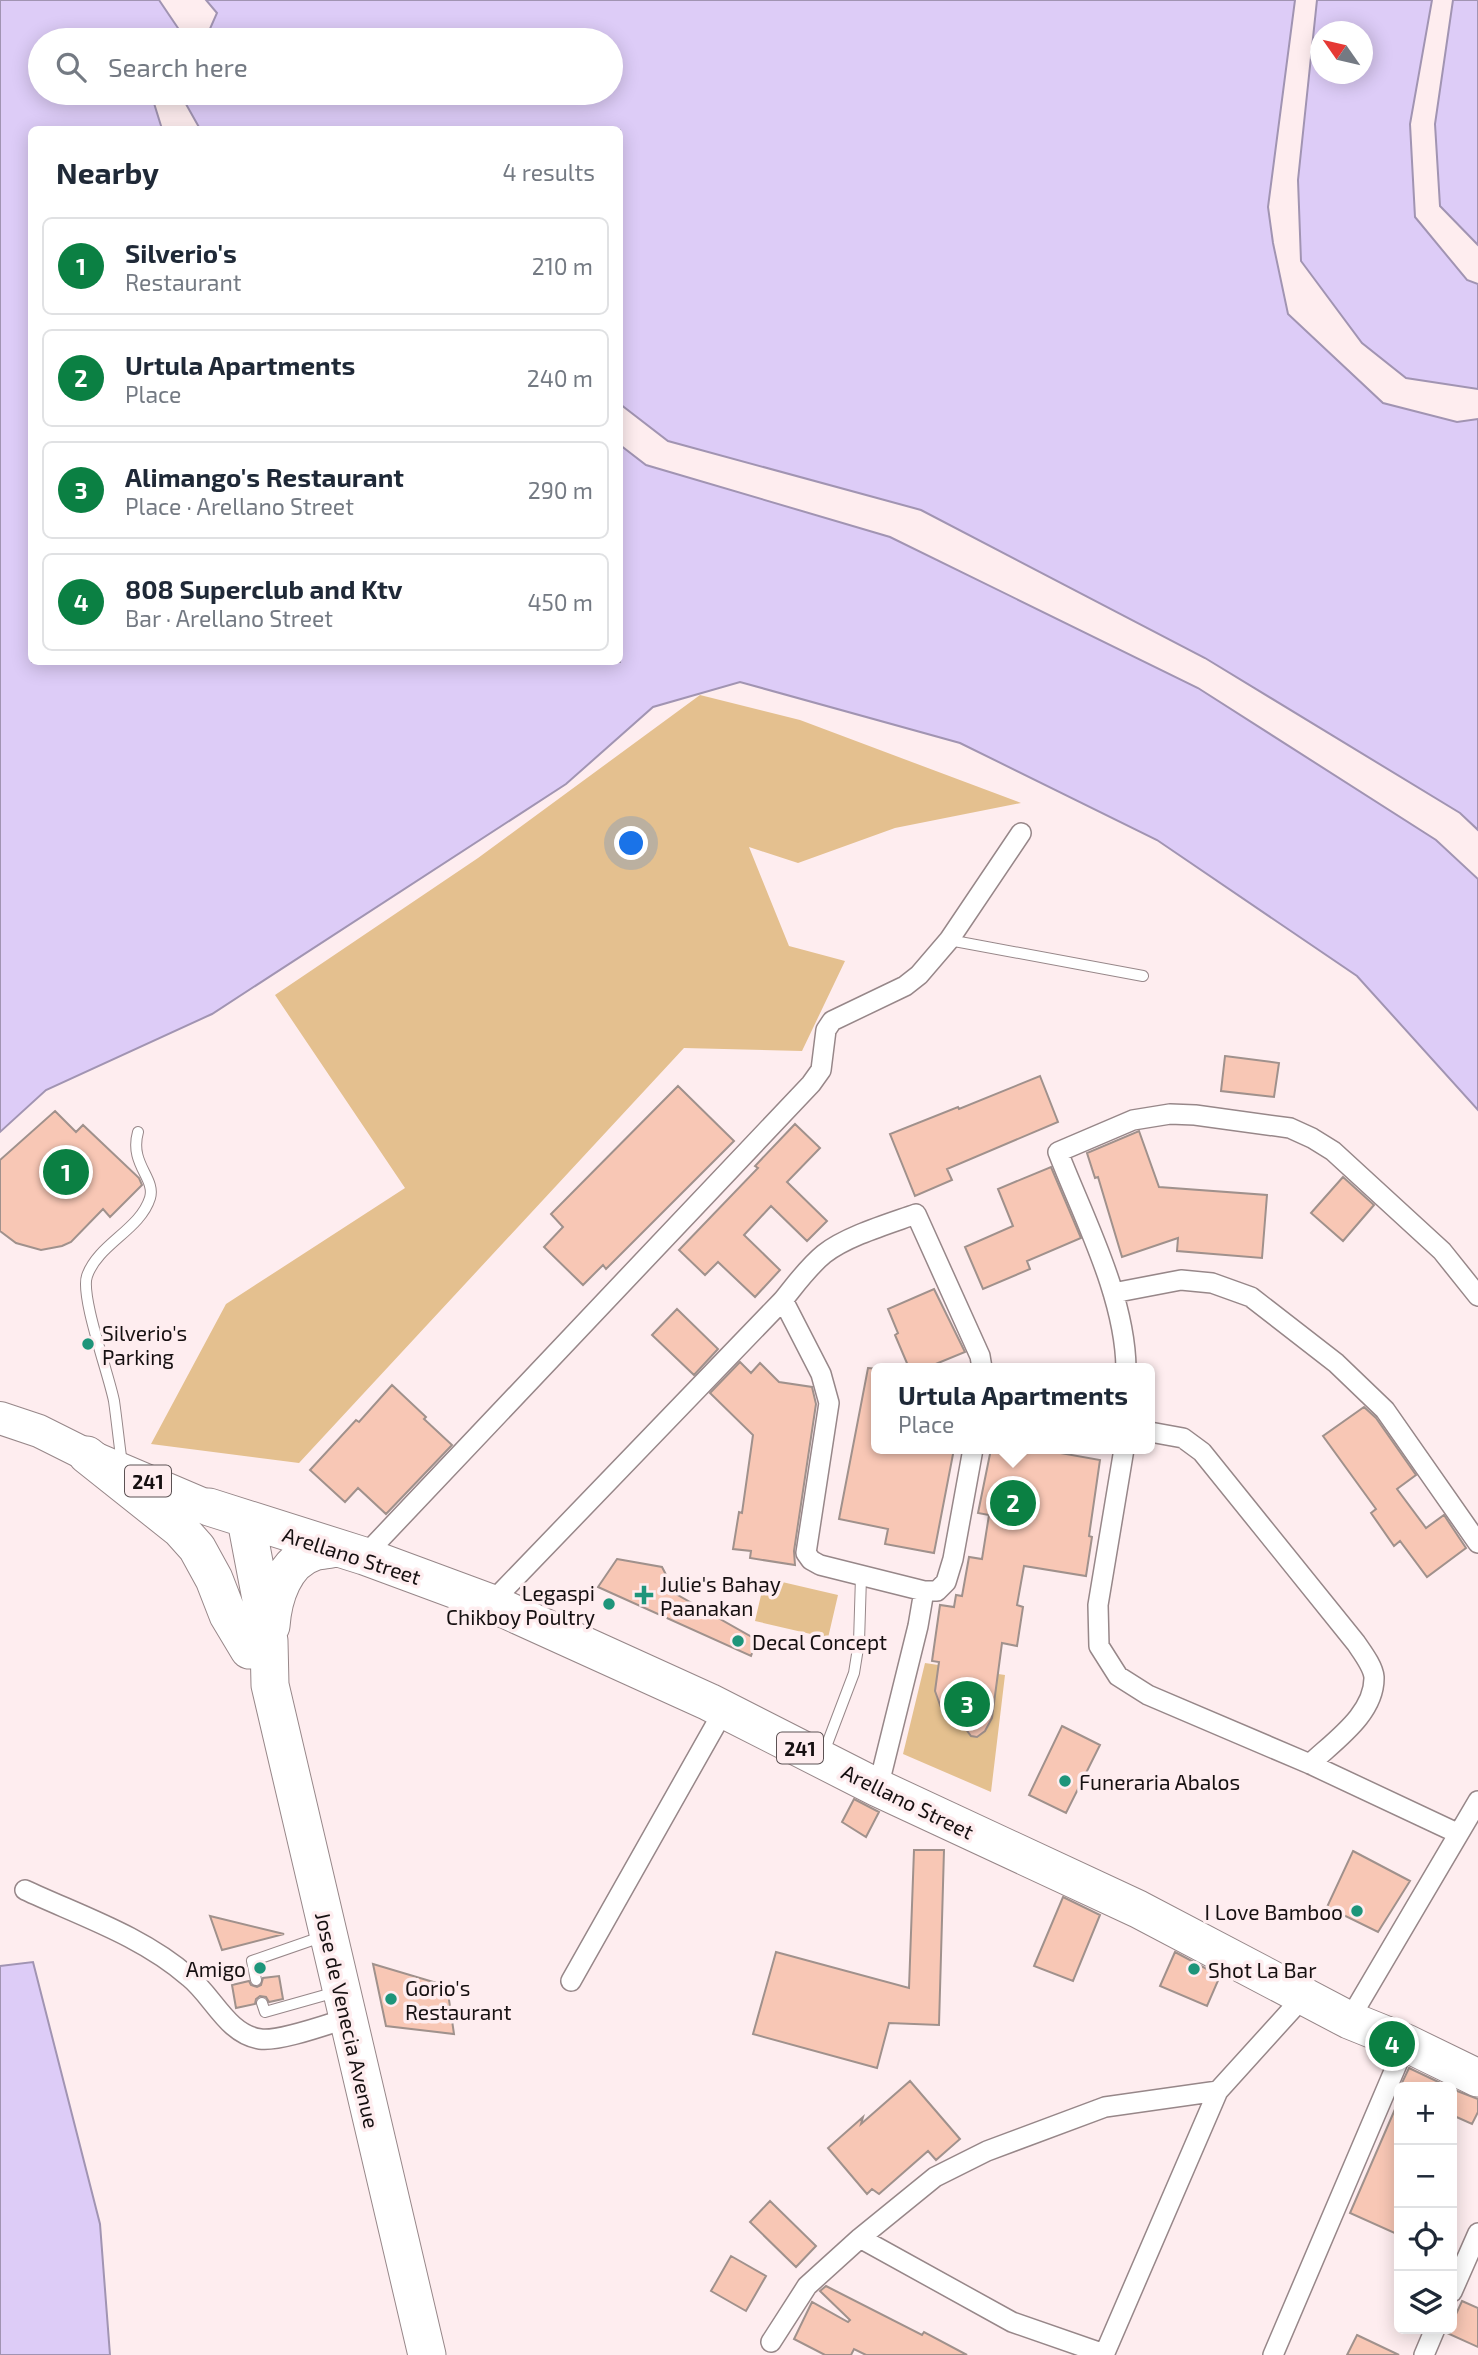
<!DOCTYPE html>
<meta charset="utf-8">
<style>
body{margin:0;font-family:"Exo 2",sans-serif;background:#f2f2f3;color:#1f2937}
.controls{position:absolute;right:21px;bottom:21px;display:grid;overflow:hidden;border-radius:10px;box-shadow:0 4px 18px #0003}
.controls button{width:63px;height:63px;display:grid;place-items:center;padding:0;border:0;border-bottom:2px solid #e0e1e3;background:#fff;color:#1f2937;font:35px sans-serif}
.compass{position:absolute;left:1310px;top:21px;width:63px;height:63px;border-radius:50%;background:#fff;box-shadow:0 4px 18px #0003;rotate:304deg}
.you{position:absolute;left:632px;top:844px;width:24px;height:24px;margin:-18px;border:5px solid #fff;border-radius:50%;background:#1a73e8;box-shadow:0 0 0 10px #1a73e833}
.badge{display:grid;place-items:center;width:46px;height:46px;border-radius:50%;background:#0b8043;color:#fff;font-size:23px;font-weight:700}
.pin{position:absolute;translate:-50% -50%;border:4px solid #fff;box-shadow:0 2px 7px #0006}
.popup{position:absolute;left:871px;top:1363px;width:284px;height:91px;box-sizing:border-box;display:grid;place-content:center;border-radius:10px;background:#fff;filter:drop-shadow(0 2px 5px #0005);font-size:23px;white-space:nowrap;color:#747a83}
.popup b{font-size:26px;color:#1f2937}
.popup::after{content:'';position:absolute;left:50%;top:100%;margin-left:-14px;border:14px solid transparent;border-top-color:#fff}
.list{margin:0;padding:0;list-style:none}
h2{display:flex;justify-content:space-between;align-items:center;height:91px;margin:0;padding:0 28px;font-size:30px}
h2 small{font-size:23px;font-weight:400;color:#747a83}
.list li{display:grid;grid-template-columns:46px 1fr auto;gap:21px;align-items:center;box-sizing:border-box;height:98px;margin:0 14px 14px;padding:0 14px;border:2px solid #e0e1e3;border-radius:10px}
.list b{display:block;font-size:26px;white-space:nowrap}
.list p{margin:0;font-size:23px;white-space:nowrap;color:#747a83}
.list em{font-size:23px;font-style:normal;color:#747a83}
.icon{flex:none;width:38px;height:38px;fill:none;stroke:currentColor;stroke-width:2;stroke-linecap:round;stroke-linejoin:round}
.map{position:relative;flex:none;width:1478px;height:2355px;overflow:hidden}
.search{position:absolute;background:#fff;box-shadow:0 4px 18px #0003;left:28px;top:28px;width:595px;height:77px;display:flex;align-items:center;gap:18px;box-sizing:border-box;padding:0 24px;border-radius:38px;color:#747a83;font-size:26px}
.panel{position:absolute;background:#fff;box-shadow:0 4px 18px #0003;left:28px;top:126px;width:595px;height:539px;border-radius:10px}
.map>svg:first-child{display:block}
.green{fill:#e4c08f}
.water{fill:#ddccf7;stroke:#a194b2;stroke-width:2;fill-rule:evenodd}
.building{fill:#f8c7b5;stroke:#a0918c;stroke-width:2}
.lines{fill:none;stroke-linecap:round;stroke-linejoin:round}
.lane-casing{stroke:#978789;stroke-width:12}
.street-casing{stroke:#978789;stroke-width:22}
.primary-casing{stroke:#978789;stroke-width:34}
.highway-casing{stroke:#978789;stroke-width:39}
.lane{stroke:#fff;stroke-width:10}
.street{stroke:#fff;stroke-width:19}
.primary{stroke:#fff;stroke-width:32}
.highway{stroke:#fff;stroke-width:37}
.poi-dot{fill:#1e957a;stroke:#feedef;stroke-width:2.5}
.labels{text-anchor:middle;dominant-baseline:central;stroke-width:7;stroke-linejoin:round;paint-order:stroke}
.shield{fill:#feedef;stroke:#5c5254;stroke-width:2}
.shield-label{font-size:19px;font-weight:bold;fill:#161011}
.poi-label{font-size:21px;fill:#161011;stroke:#feedef;text-anchor:start}
.street-label{font-size:21px;fill:#161011;stroke:#feedef}
</style>
<div class="map">
<svg width="1478" height="2355" viewBox="0 0 1478 2355">
<rect width="100%" height="100%" fill="#feedef"/>
<path class="green" d="M700 695 800 720 1021 803 895 828 798 863 749 847 789 946 845 961 802 1051 684 1048 299 1463 151 1444 226 1304 405 1188 275 995 478 858Z
M765 1578 838 1595 828 1638 755 1621Z
M925 1663 1005 1675 991 1792 903 1754Z"/>
<path class="water" d="M0 0H159L182 34 179 40H40V93H156L153 100 162 129 32 130V662H620V445L646 465 890 537 1198 688 1436 840 1478 879V1110L1357 976 1157 840 960 743 740 682 653 707 566 784 212 1014 46 1090 0 1132Z
M206 0H1295L1268 207 1273 243 1288 314 1383 403 1457 422 1478 419V830L1460 813 1205 658 921 510 668 441 620 404V130L200 129 182 97 184 93H611V40H205L217 13Z
M1317 0H1432L1410 124 1415 217 1467 280 1478 284V389L1406 378 1362 343 1301 261 1298 180ZM1320 32H1362V74H1320Z
M1453 0H1478V245L1440 206 1435 124Z
M33 1962 100 2224 110 2355H0V1966Z"/>
<path class="building" d="M1225 1056 1279 1063 1274 1097 1221 1091Z
M1040 1076 1058 1122 947 1169 952 1180 915 1196 890 1134 958 1107 959 1109Z
M678 1086 734 1141 606 1269 603 1265 583 1285 544 1247 563 1227 551 1214Z
M55 1111 76 1132 83 1125 139 1178 142 1185 110 1217 103 1209 71 1242 62 1246 41 1250 16 1243 0 1231V1160Z
M795 1124 820 1148 787 1182 827 1221 807 1241 771 1206 744 1235 780 1270 755 1297 718 1262 705 1275 679 1250 758 1168 755 1166Z
M1139 1131 1159 1187 1267 1195 1262 1258 1177 1251 1178 1238 1122 1257 1098 1177 1095 1178 1087 1153Z
M1051 1167 1081 1238 1027 1261 1030 1269 983 1289 965 1247 1013 1226 998 1189Z
M1343 1177 1374 1205 1343 1241 1311 1213Z
M934 1289 965 1352 926 1368H909L895 1335 898 1333 888 1309Z
M677 1309 718 1349 694 1375 652 1335Z
M740 1362 751 1373 760 1363 779 1382 812 1387 816 1404 794 1551 795 1565 750 1558 751 1551 733 1549 739 1512 742 1513 753 1435 710 1393Z
M868 1368 877 1369V1449H954L934 1553 885 1544 888 1529 839 1519Z
M392 1385 426 1417 424 1419 452 1445 386 1514 358 1488 345 1502 310 1470 356 1420 359 1422Z
M1364 1407 1376 1418 1416 1475 1397 1489 1426 1528 1444 1515 1466 1548 1427 1577 1400 1541 1394 1546 1371 1513 1376 1509 1323 1436Z
M991 1449H1038L1100 1460 1089 1536 1092 1537 1086 1576 1024 1566 1017 1605 1023 1607 1017 1646 1002 1643 992 1718 985 1731 977 1737 971 1736 962 1724H952L944 1716 935 1691 939 1662 932 1661 940 1605 954 1607 956 1595 962 1596 969 1557 982 1559 989 1515 978 1513Z
M617 1559 662 1567 676 1594 757 1640 751 1656 598 1587Z
M1062 1726 1100 1745 1066 1813 1029 1795Z
M854 1799 879 1812 866 1837 842 1822Z
M914 1850H944L939 2025 889 2023 877 2068 753 2034 776 1952 909 1988Z
M1353 1851 1410 1881 1378 1932 1327 1907Z
M1063 1897 1100 1915 1073 1981 1034 1966Z
M210 1916 284 1934 222 1950Z
M1175 1952 1220 1976 1207 2006 1160 1986Z
M373 1964 447 1986 454 2034 386 2026Z
M279 1976 283 1999 269 2002 266 1997 260 1996 256 1999 255 2004 236 2008 232 1985 249 1981 251 1985 257 1987 261 1985 263 1978Z
M1409 2068 1449 2087H1400Z
M910 2081 960 2139 936 2160 928 2151 879 2194 872 2189 867 2194 828 2148 863 2117 861 2124Z
M1452 2089 1478 2099V2112L1472 2124 1452 2115Z
M1399 2100V2235L1350 2213Z
M770 2201 816 2246 796 2267 750 2222Z
M731 2256 766 2276 746 2311 711 2291Z
M826 2286 922 2335 924 2332 967 2355H866L854 2349 851 2355H825L794 2339 812 2302 848 2322 850 2320 820 2291Z
M1462 2301 1478 2308V2347L1447 2333 1449 2329H1452V2323Z
M1357 2335 1399 2355H1347Z"/>
<g class="lines">
<g class="lane-casing">
<path id="lane" d="M949 940 1143 976
M122 1464C119 1443 117 1422 114 1401 109 1375 80 1296 87 1276 98 1244 140 1230 150 1198 156 1178 129 1164 138 1132
M824 1752 854 1673 859 1642 861 1577
M256 1980 252 1961 321 1937
M262 2003 265 2012 336 1992"/>
</g>
<g class="street-casing">
<path id="street" d="M1113 1293 1181 1280 1212 1283 1251 1297 1336 1363 1385 1410 1478 1543
M783 1300 821 1374 829 1403 806 1553 811 1560 820 1565 924 1591
M1126 1368C1125 1296 1084 1219 1058 1152L1133 1120 1170 1114 1195 1115 1290 1128 1312 1138 1333 1151 1442 1251 1478 1296
M1150 1432 1183 1438 1202 1452 1356 1643C1362 1652 1373 1666 1374 1677 1375 1714 1334 1741 1310 1764
M1124 1449 1098 1605 1099 1646 1118 1676 1148 1695 1310 1764 1457 1833
M364 1556 811 1084 821 1070 826 1030 832 1021 905 986 919 975 949 940 1021 833
M491 1603 783 1300C796 1284 808 1267 824 1254 847 1236 888 1224 916 1214L980 1356 982 1368
M878 1788 918 1626 924 1591H937L946 1582 953 1559 973 1449
M25 1890C81 1916 142 1936 189 1977 213 1996 227 2034 260 2039 279 2042 328 2024 348 2018
M571 1981 724 1710
M1349 2020 1478 1801
M860 2238 1012 2322 1104 2354
M1452 2292 1478 2233
M771 2342 807 2286 860 2238 935 2177 987 2151 1105 2107 1218 2091
M1104 2355 1218 2091 1304 1996
M1273 2355 1406 2043
M1424 2355 1435 2329"/>
</g>
<g class="primary-casing">
<path id="primary" d="M0 1418 39 1431 87 1455 209 1507"/>
</g>
<g class="highway-casing">
<path id="highway" d="M87 1455 180 1529 197 1548 214 1579 228 1615 249 1650
M209 1507 364 1556 491 1603 709 1702 878 1788 1138 1909 1349 2020 1406 2043 1478 2078
M246 1520 269 1641 270 1685 427 2355
M271 1626C273 1598 284 1561 314 1552 321 1550 329 1550 336 1548"/>
</g>
<use href="#lane" class="lane"/>
<use href="#street" class="street"/>
<use href="#primary" class="primary"/>
<use href="#highway" class="highway"/>
</g>
<g class="poi-dot">
<circle cx="88" cy="1344" r="7"/>
<path d="M640.5 1584.5h7v7h7v7h-7v7h-7v-7h-7v-7h7z"/>
<circle cx="609" cy="1604" r="7"/>
<circle cx="738" cy="1641" r="7"/>
<circle cx="1065" cy="1781" r="7"/>
<circle cx="1357" cy="1911" r="7"/>
<circle cx="260" cy="1968" r="7"/>
<circle cx="1194" cy="1969" r="7"/>
<circle cx="391" cy="1999" r="7"/>
</g>
<g class="labels">
<g class="shield">
<rect x="125" y="1465.5" width="46" height="31" rx="5"/>
<rect x="777" y="1732.5" width="46" height="31" rx="5"/>
</g>
<g class="shield-label">
<text x="148" y="1481">241</text>
<text x="800" y="1748">241</text>
</g>
<g class="poi-label">
<text x="102" y="1332">Silverio's<tspan x="102" dy="24">Parking</tspan></text>
<text x="660" y="1583">Julie's Bahay<tspan x="660" dy="24">Paanakan</tspan></text>
<text x="595" y="1592" text-anchor="end">Legaspi<tspan x="595" dy="24">Chikboy Poultry</tspan></text>
<text x="752" y="1641">Decal Concept</text>
<text x="1079" y="1781">Funeraria Abalos</text>
<text x="1343" y="1911" text-anchor="end">I Love Bamboo</text>
<text x="246" y="1968" text-anchor="end">Amigo</text>
<text x="1208" y="1969">Shot La Bar</text>
<text x="405" y="1987">Gorio's<tspan x="405" dy="24">Restaurant</tspan></text>
</g>
<g class="street-label">
<text transform="translate(352 1555) rotate(18)">Arellano Street</text>
<text transform="translate(908 1801) rotate(26)">Arellano Street</text>
<text transform="translate(348 2020) rotate(77)">Jose de Venecia Avenue</text>
</g>
</g>
</svg>
<div class="controls">
<button>+</button>
<button>−</button>
<button><svg class="icon" aria-label="locate" viewBox="0 0 24 24"><circle cx="12" cy="12" r="6"/><path d="M12 2v4M12 18v4M2 12h4M18 12h4"/></svg></button>
<button><svg class="icon" aria-label="layers" viewBox="0 0 24 24"><path d="M12 4l9 5-9 5-9-5zM3 14l9 5 9-5"/></svg></button>
</div>
<svg class="compass" viewBox="-18 -18 36 36"><path d="M0-13l5 13h-10z" fill="#e53935"/><path d="M0 13l5-13h-10z" fill="#747a83"/></svg>
<div class="you"></div>
<div class="pin badge" style="left:66px;top:1172px">1</div>
<div class="pin badge" style="left:1013px;top:1503px">2</div>
<div class="popup"><b>Urtula Apartments</b>Place</div>
<div class="pin badge" style="left:967px;top:1704px">3</div>
<div class="pin badge" style="left:1392px;top:2044px">4</div>
<div class="search"><svg class="icon" aria-label="search" viewBox="0 0 24 24"><circle cx="10" cy="10" r="6"/><path d="M15 15l6 6"/></svg>Search here</div>
<section class="panel">
<h2>Nearby<small>4 results</small></h2>
<ul class="list">
<li><span class="badge">1</span><div><b>Silverio's</b><p>Restaurant</p></div><em>210 m</em></li>
<li><span class="badge">2</span><div><b>Urtula Apartments</b><p>Place</p></div><em>240 m</em></li>
<li><span class="badge">3</span><div><b>Alimango's Restaurant</b><p>Place · Arellano Street</p></div><em>290 m</em></li>
<li><span class="badge">4</span><div><b>808 Superclub and Ktv</b><p>Bar · Arellano Street</p></div><em>450 m</em></li>
</ul>
</section>
</div>
